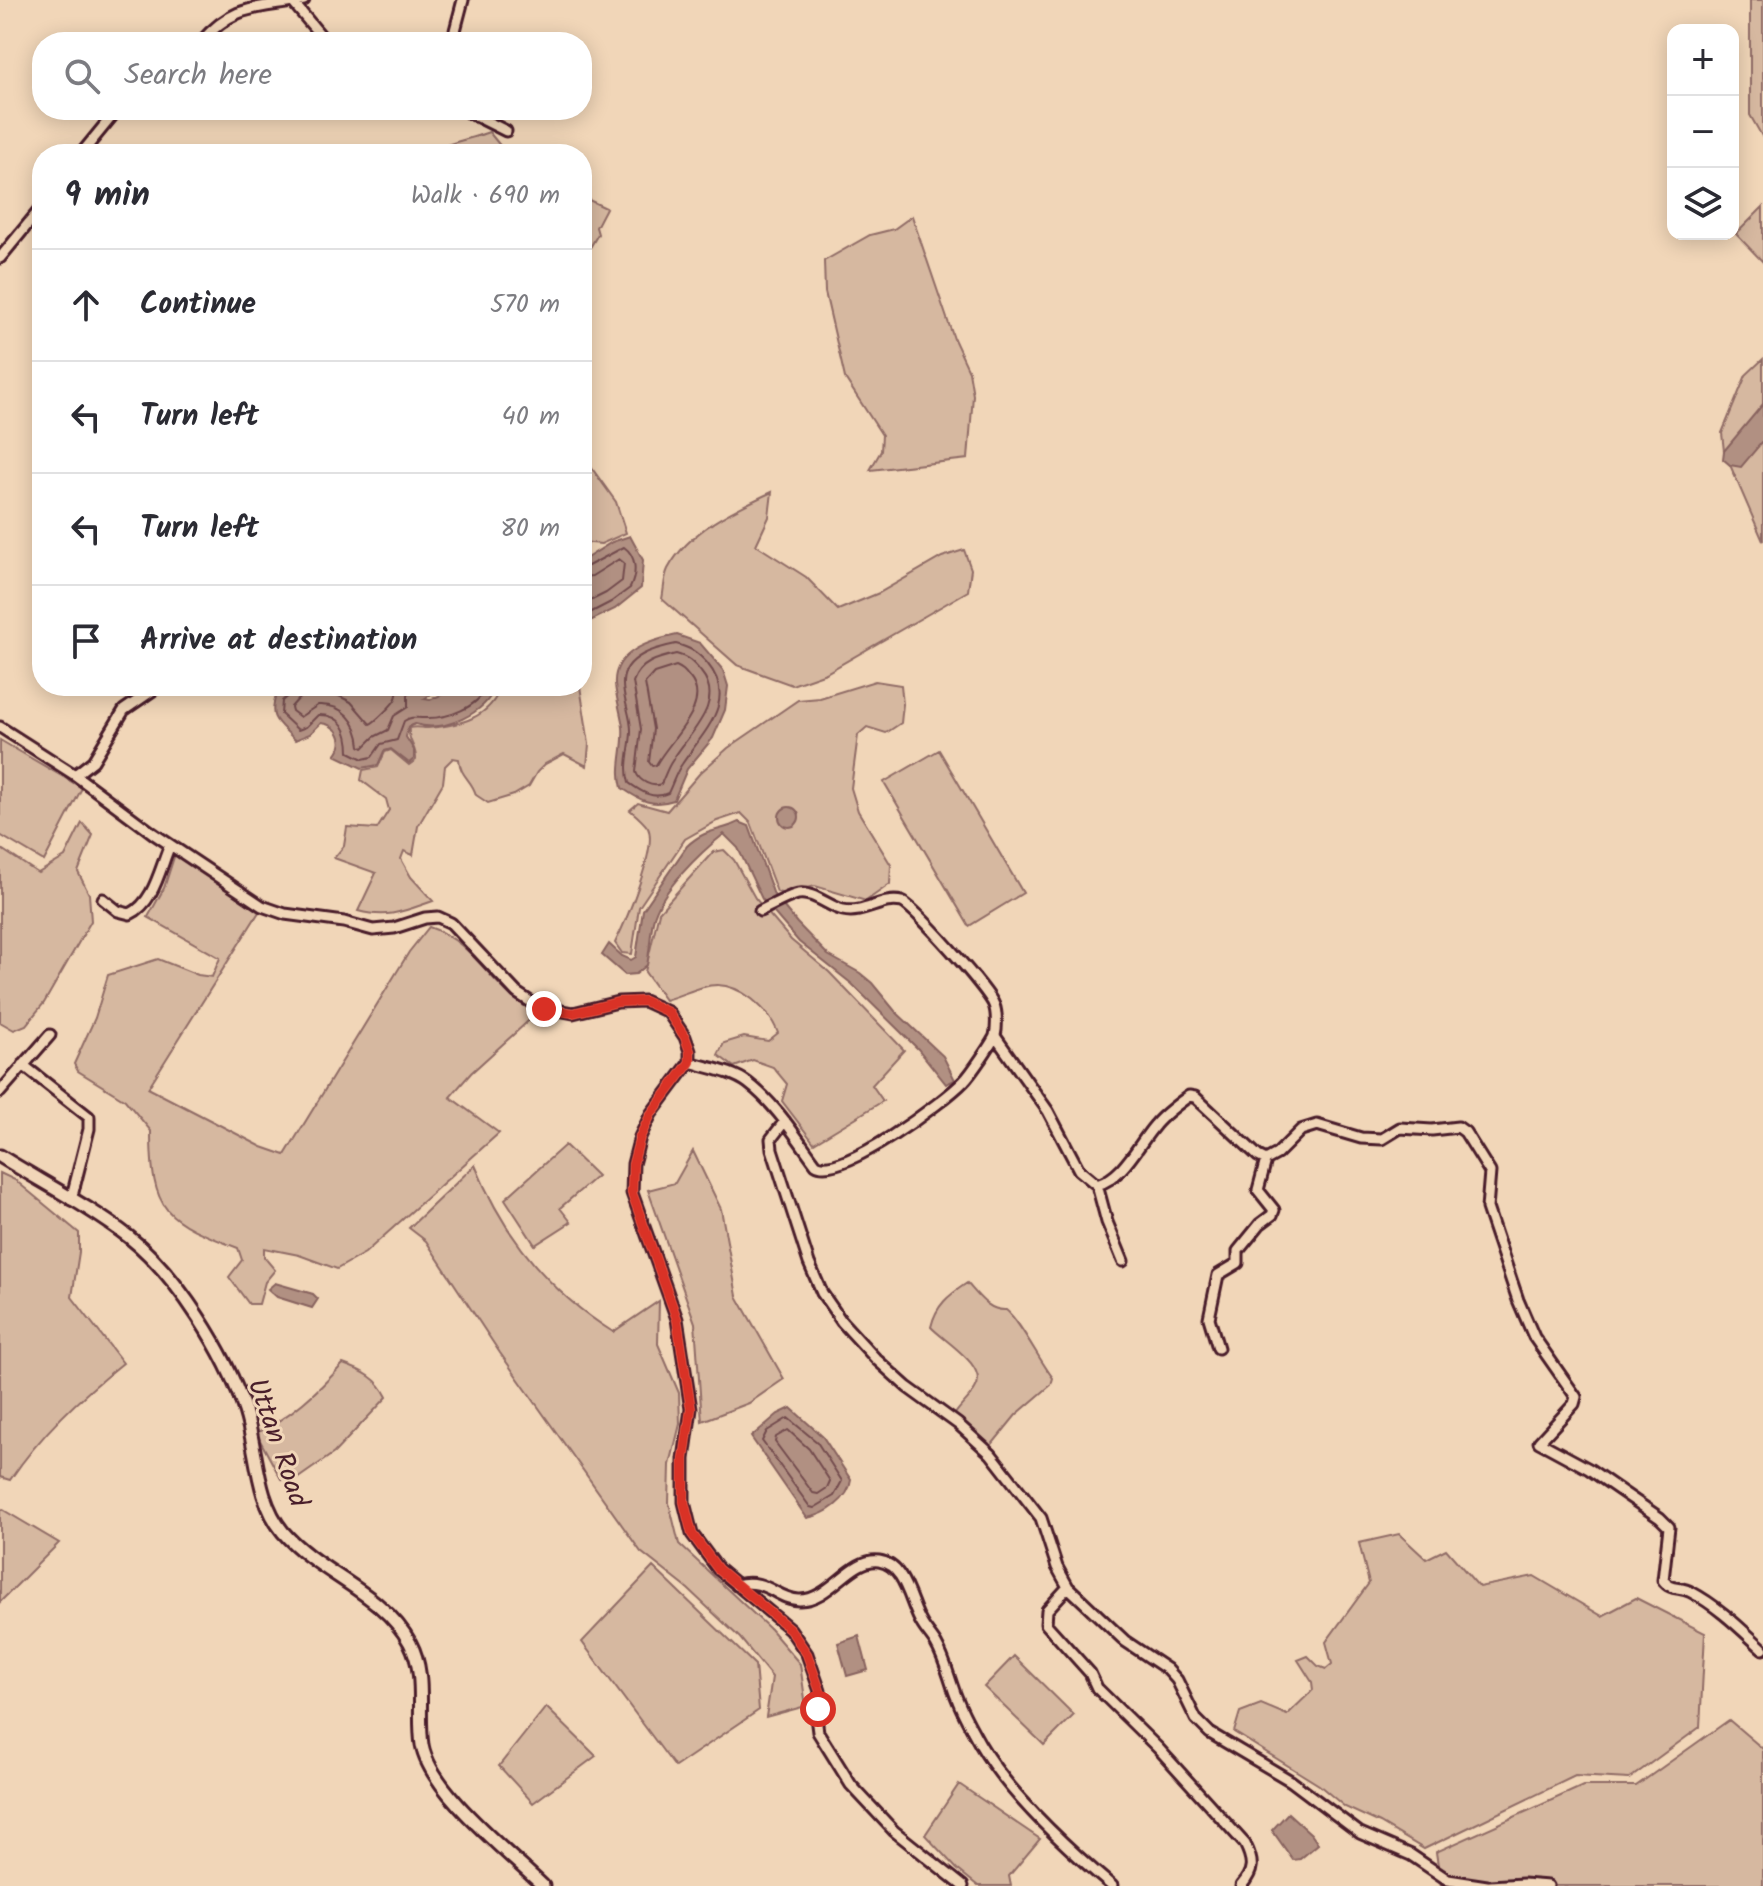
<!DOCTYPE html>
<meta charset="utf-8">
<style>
body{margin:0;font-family:Kalam,sans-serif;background:#f2f2f3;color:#2b2b33}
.controls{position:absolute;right:24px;top:24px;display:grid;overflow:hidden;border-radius:16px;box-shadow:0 4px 20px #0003}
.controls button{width:72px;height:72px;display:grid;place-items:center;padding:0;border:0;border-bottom:2px solid #e1e1e2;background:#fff;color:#2b2b33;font:40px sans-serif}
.stop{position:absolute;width:24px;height:24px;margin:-18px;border:6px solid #d93025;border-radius:50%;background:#fff}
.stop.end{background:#d93025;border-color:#fff;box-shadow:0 2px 8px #0008}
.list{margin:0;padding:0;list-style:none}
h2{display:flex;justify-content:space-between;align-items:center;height:104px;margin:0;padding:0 32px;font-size:34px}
h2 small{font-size:26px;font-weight:400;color:#7c7c81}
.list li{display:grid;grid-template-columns:52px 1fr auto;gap:24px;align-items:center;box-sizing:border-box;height:112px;padding:0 32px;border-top:2px solid #e1e1e2}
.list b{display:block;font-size:30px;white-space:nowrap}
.list em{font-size:26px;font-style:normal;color:#7c7c81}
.icon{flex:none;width:44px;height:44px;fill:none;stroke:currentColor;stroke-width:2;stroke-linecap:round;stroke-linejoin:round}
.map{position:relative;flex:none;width:1763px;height:1886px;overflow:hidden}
.search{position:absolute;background:#fff;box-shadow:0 4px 20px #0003;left:32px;top:32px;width:560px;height:88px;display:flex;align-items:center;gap:20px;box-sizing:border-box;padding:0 28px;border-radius:32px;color:#7c7c81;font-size:30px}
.panel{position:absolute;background:#fff;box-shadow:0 4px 20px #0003;left:32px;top:144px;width:560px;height:552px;border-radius:32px}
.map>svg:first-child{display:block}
.green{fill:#d6b8a0;stroke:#906c66;stroke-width:2}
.water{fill:#b19082;stroke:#88635f;stroke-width:2}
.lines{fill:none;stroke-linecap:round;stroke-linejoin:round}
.shore{stroke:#734c4e;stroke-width:2}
.minor-casing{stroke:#4a1f2b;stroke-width:15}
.major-casing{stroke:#4a1f2b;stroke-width:17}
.minor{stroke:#f1d6b8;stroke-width:9}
.major{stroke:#f1d6b8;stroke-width:11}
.route{stroke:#d93025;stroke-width:10}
.labels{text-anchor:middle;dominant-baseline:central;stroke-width:6;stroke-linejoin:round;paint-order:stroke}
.street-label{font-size:28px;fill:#4a1f2b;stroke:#f1d6b8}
</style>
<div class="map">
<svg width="1763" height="1886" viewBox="0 0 1763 1886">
<rect width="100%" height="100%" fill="#f1d6b8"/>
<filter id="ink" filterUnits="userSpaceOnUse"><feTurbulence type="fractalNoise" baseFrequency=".0125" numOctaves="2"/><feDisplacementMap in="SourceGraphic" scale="16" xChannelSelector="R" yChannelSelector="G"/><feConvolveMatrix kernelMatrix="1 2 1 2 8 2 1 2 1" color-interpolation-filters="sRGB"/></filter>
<g filter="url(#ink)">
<path class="green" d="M1750 0H1763V138L1750 115Z
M489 132 507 154H436L437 149C454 141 471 139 489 132Z
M582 200H589L606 208 596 227 598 234 582 261Z
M1763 207V262L1736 234Z
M912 216 954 339 969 371 973 395 968 459 870 470 881 451 882 435 845 378 825 292 824 261 870 235 894 229Z
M1763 359V541L1724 451 1722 433 1746 375Z
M582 401C600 418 589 438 586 460L616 502 626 533 601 544 582 542Z
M772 492 769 517 756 545 806 577 838 610 879 593 942 557 964 550 971 569 968 591 826 673 792 685 737 665 662 599C664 590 664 577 668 569 689 530 735 509 772 492Z
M875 681 901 685 903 704 901 723 886 733 867 727 858 735 851 788 858 811 891 865 890 884 866 901 815 886 785 894 777 892 751 823 741 813 717 821 685 839 639 907 632 954 622 953 615 943C625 923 658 847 648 828 644 822 636 815 630 810L638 803 667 811 700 773 728 748 798 700 820 698Z
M501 686H580L589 744 587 766 564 754 545 764 537 772 529 786 514 795 488 803 476 795C472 779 460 777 459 759L453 758 445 766 443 783 418 826 413 855 404 851 401 859 411 877 433 901C404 911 389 919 358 911L376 873 334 858 344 846 347 827 377 829 389 810 386 799 361 780 363 770 378 767 385 752 391 750 409 765 416 760C417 747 407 741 409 728 416 726 420 728 428 728 459 725 490 719 501 686Z
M0 740 82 788 44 861 0 835Z
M939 750 1023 893 969 926 884 782Z
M82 823 93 835 78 872 89 894 91 921 44 1003 26 1025 14 1030 0 1022V848L38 873 65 857Z
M724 850 734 860 755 898 791 940 829 972 904 1050 872 1085 883 1101 814 1143 782 1101 787 1084 773 1067 753 1060 734 1067 718 1055 724 1043 744 1037 768 1041 778 1033C772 1018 765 1010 752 999 718 973 702 989 665 1000L645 972 659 912 713 852Z
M175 854 259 912 148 1088 262 1147 285 1155 409 952 429 927C478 943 492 993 537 1013L471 1073 450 1097 499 1133 365 1253 337 1269 299 1255 264 1248V1257L275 1270 265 1282 259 1304H249L229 1277 242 1260 238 1248C166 1220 151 1214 151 1131L125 1100 78 1071 74 1064 95 1018 108 975 158 959 198 975 212 977 220 958 148 917 164 888Z
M565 1145 597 1176 560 1208 571 1222 535 1245 505 1199Z
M693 1151 721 1209 737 1296 784 1379 749 1403 702 1421 695 1323 648 1190 675 1183Z
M475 1165C503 1234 549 1292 613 1332L659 1301 658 1344 679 1393 680 1424 670 1465 669 1503 679 1544 770 1629 800 1664 806 1706 766 1717 772 1677 740 1638 688 1589 641 1552 500 1353 426 1241 409 1228Z
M0 1173 15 1180 79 1233V1252L72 1297 123 1363C79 1398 41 1434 10 1480L0 1477Z
M967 1283C978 1295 988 1311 1006 1310 1020 1321 1039 1360 1053 1378L1051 1385 1016 1415 990 1447 955 1414C961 1405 970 1398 975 1389 990 1367 944 1341 931 1327 936 1305 949 1295 967 1283Z
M343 1364C363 1371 378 1378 387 1397L334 1453 294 1481 281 1479 256 1433C290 1418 318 1391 343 1364Z
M0 1508 59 1543 0 1602Z
M1399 1534 1426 1559 1446 1549 1479 1587 1534 1576 1602 1616 1636 1598 1705 1633 1700 1727 1629 1779 1575 1776 1424 1849 1380 1823 1345 1807 1319 1785 1234 1732 1240 1712 1261 1704 1287 1715 1313 1690 1312 1682 1298 1660 1308 1656 1318 1666 1326 1669 1332 1664 1326 1642 1369 1583 1359 1543Z
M653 1567 755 1665 759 1710 675 1767 582 1642Z
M1014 1656 1074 1715 1044 1745 984 1687Z
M546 1707 596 1756 533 1803 499 1766Z
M1729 1720 1763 1749V1886H1441L1436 1852 1583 1786H1636Z
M959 1784 1040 1839 1009 1876 1011 1886H978L957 1869 925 1835Z"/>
<path class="water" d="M1763 404V441L1741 467 1730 465 1723 459 1724 451Z
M630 536 643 560 641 588 615 609 582 625V561L612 542Z
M677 635 700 643 723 670 728 686 725 710 713 738 687 769 674 800C652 807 641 801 622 788 616 767 625 748 623 727 621 713 616 698 615 684 613 651 652 640 677 635Z
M289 686H443L424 699 430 700 460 686H496C485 714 444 733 415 724L408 727 406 737 414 750V759L409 763 391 749 384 751 378 765 362 768 335 755C347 741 338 725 321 723L310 734 295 740C278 722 268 720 276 695Z
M779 817a10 10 0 1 1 20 0a10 10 0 1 1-20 0Z
M739 822 749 826 774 895 797 923 828 955 860 973 872 983 895 1011 943 1056 955 1080 946 1084 918 1049 852 984 799 942 762 899 738 848 724 834C701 852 659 892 653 921 650 935 650 950 647 965L636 974 625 975 602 955 609 944 622 956 631 960 636 957 643 910 687 846C706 828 720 832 739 822Z
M275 1283 313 1294 318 1299 312 1308 277 1297 268 1289Z
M791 1408 823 1437 851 1480C849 1499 826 1515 807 1518L751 1437 778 1414Z
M859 1636 868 1670 847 1676 838 1643Z
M1288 1813 1311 1834 1318 1844 1300 1859 1293 1860 1272 1830Z"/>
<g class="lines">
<path class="shore" d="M582 567 588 566 624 547C637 556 637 574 630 588L611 602 582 617
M582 577 592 576 619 559 624 563 622 581 606 593 582 605
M676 644C691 648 697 652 707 663 739 701 703 732 682 764 676 772 673 783 668 793 653 800 642 792 629 783 624 766 630 750 631 733 632 716 622 699 623 682 624 656 656 648 676 644Z
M676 654C688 657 693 662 701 672 727 703 687 735 672 761 667 768 665 776 661 784 652 788 639 781 636 772L641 729 633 682C640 662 658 658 676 654Z
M676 666C683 669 685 672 690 678 713 705 668 741 656 765L652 766 649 762 653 729 645 683 654 673Z
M292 686 291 693 282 701 281 714 298 730 306 727 318 715C342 714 349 731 349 752L363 759 372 757 381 744 397 740 404 721C413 716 415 718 424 718 447 719 478 708 487 686
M302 686 300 697 291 707 292 711 300 717 318 705C343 704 358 721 360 746L363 748 374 737 388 730 394 716 408 707V695L412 686
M314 686 317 692 337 695 351 702 370 724C374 723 392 705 395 700 398 696 397 691 398 686
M788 1418 817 1442 842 1481 834 1496 814 1508 810 1507 762 1441 767 1431Z
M788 1430 809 1449 830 1481 827 1488 818 1494 813 1493 775 1442 776 1437Z"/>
<g class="minor-casing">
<path id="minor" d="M291 0 326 42
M201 42C235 3 258 9 304 0
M452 42 463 0
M464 110 506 131
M81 154 117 110
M0 258 42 207
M159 686 124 710 93 761 75 775 154 834 262 906 285 914 344 922 373 930 394 928 425 918 438 917 451 923 517 993 537 1006 573 1013 618 1002 644 1001 668 1012 685 1037 690 1051V1062L651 1114 640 1137 633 1164 632 1193 677 1319 691 1409 684 1459V1502L692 1534 718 1569 790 1629 807 1654 820 1691 816 1717 818 1732 851 1785 894 1831 963 1886
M0 727 75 775
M103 899 118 911 130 914C154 903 160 868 170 845
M995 1036 1048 1111 1079 1170 1097 1185C1124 1177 1137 1146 1155 1125 1164 1114 1178 1104 1189 1096L1195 1097 1258 1156 1266 1160 1277 1154 1301 1130 1317 1125 1361 1138 1382 1139 1400 1128 1432 1130 1458 1127 1465 1132 1490 1172 1487 1208 1518 1300 1534 1337 1576 1397 1574 1404 1539 1442 1589 1469 1660 1518 1669 1527 1663 1580C1671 1591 1680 1586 1691 1592 1718 1606 1741 1629 1763 1649
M690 1062C708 1068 732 1071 748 1083 776 1104 796 1137 816 1164 840 1180 945 1101 964 1081 971 1074 992 1043 995 1036 997 1028 997 1012 994 1005 989 991 914 906 902 902 882 897 864 915 843 910 829 907 813 891 798 894 786 897 771 906 760 911
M23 1065 89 1117V1129L71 1200
M0 1092 50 1035
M785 1121 771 1139 772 1149 809 1263 822 1293 842 1322 876 1359 907 1387 958 1424 991 1454 1041 1518 1057 1567 1068 1587 1125 1641 1167 1669 1177 1680 1196 1719 1210 1733 1291 1781 1360 1833 1411 1855 1448 1880 1487 1886
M1097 1185 1107 1222 1123 1261
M1218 1348 1209 1318 1218 1275 1238 1263V1251L1260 1224 1272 1215 1274 1210 1258 1190 1266 1160
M736 1585C767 1577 775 1599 799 1600 830 1601 851 1557 879 1561 906 1565 910 1605 922 1624 926 1631 932 1637 936 1644 946 1661 950 1683 958 1701 964 1716 972 1730 980 1744 1010 1796 1067 1848 1112 1886
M1068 1587 1047 1610 1046 1624 1090 1673 1097 1688 1158 1748 1245 1844C1254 1862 1254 1871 1241 1886
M1490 1886 1523 1884 1548 1886"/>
</g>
<g class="major-casing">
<path id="major" d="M0 1156C40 1181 92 1208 129 1237 177 1275 226 1353 245 1411 258 1451 255 1498 283 1532 319 1574 383 1592 410 1643 427 1675 417 1711 422 1745 430 1791 508 1852 543 1886"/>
</g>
<use href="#minor" class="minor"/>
<use href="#major" class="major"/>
</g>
</g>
<g class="lines" filter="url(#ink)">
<path class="route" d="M544 1009 573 1013 618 1002 644 1001 668 1012 685 1037 690 1051V1062L651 1114 640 1137 633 1164 632 1193 677 1319 691 1409 684 1459V1502L692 1534 718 1569 790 1629 807 1654 820 1691 818 1709"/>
</g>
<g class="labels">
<g class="street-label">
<text transform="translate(277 1443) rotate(71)">Uttan Road</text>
</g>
</g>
</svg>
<div class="controls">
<button>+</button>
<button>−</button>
<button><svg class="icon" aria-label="layers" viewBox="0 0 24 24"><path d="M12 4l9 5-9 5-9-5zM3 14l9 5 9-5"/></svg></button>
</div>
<div class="stop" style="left:818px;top:1709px"></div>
<div class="stop end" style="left:544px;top:1009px"></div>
<div class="search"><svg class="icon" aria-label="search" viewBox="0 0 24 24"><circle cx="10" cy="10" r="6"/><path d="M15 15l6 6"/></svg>Search here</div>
<section class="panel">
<h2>9 min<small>Walk · 690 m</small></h2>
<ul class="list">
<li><svg class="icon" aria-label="ahead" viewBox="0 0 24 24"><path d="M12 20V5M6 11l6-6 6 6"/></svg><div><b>Continue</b></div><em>570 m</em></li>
<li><svg class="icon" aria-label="left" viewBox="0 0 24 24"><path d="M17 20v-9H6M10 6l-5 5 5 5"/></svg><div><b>Turn left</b></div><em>40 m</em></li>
<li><svg class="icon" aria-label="left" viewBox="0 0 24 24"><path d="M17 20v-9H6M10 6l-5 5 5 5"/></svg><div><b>Turn left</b></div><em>80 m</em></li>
<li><svg class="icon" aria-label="arrive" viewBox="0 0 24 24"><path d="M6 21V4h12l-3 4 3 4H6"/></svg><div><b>Arrive at destination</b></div></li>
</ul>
</section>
</div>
